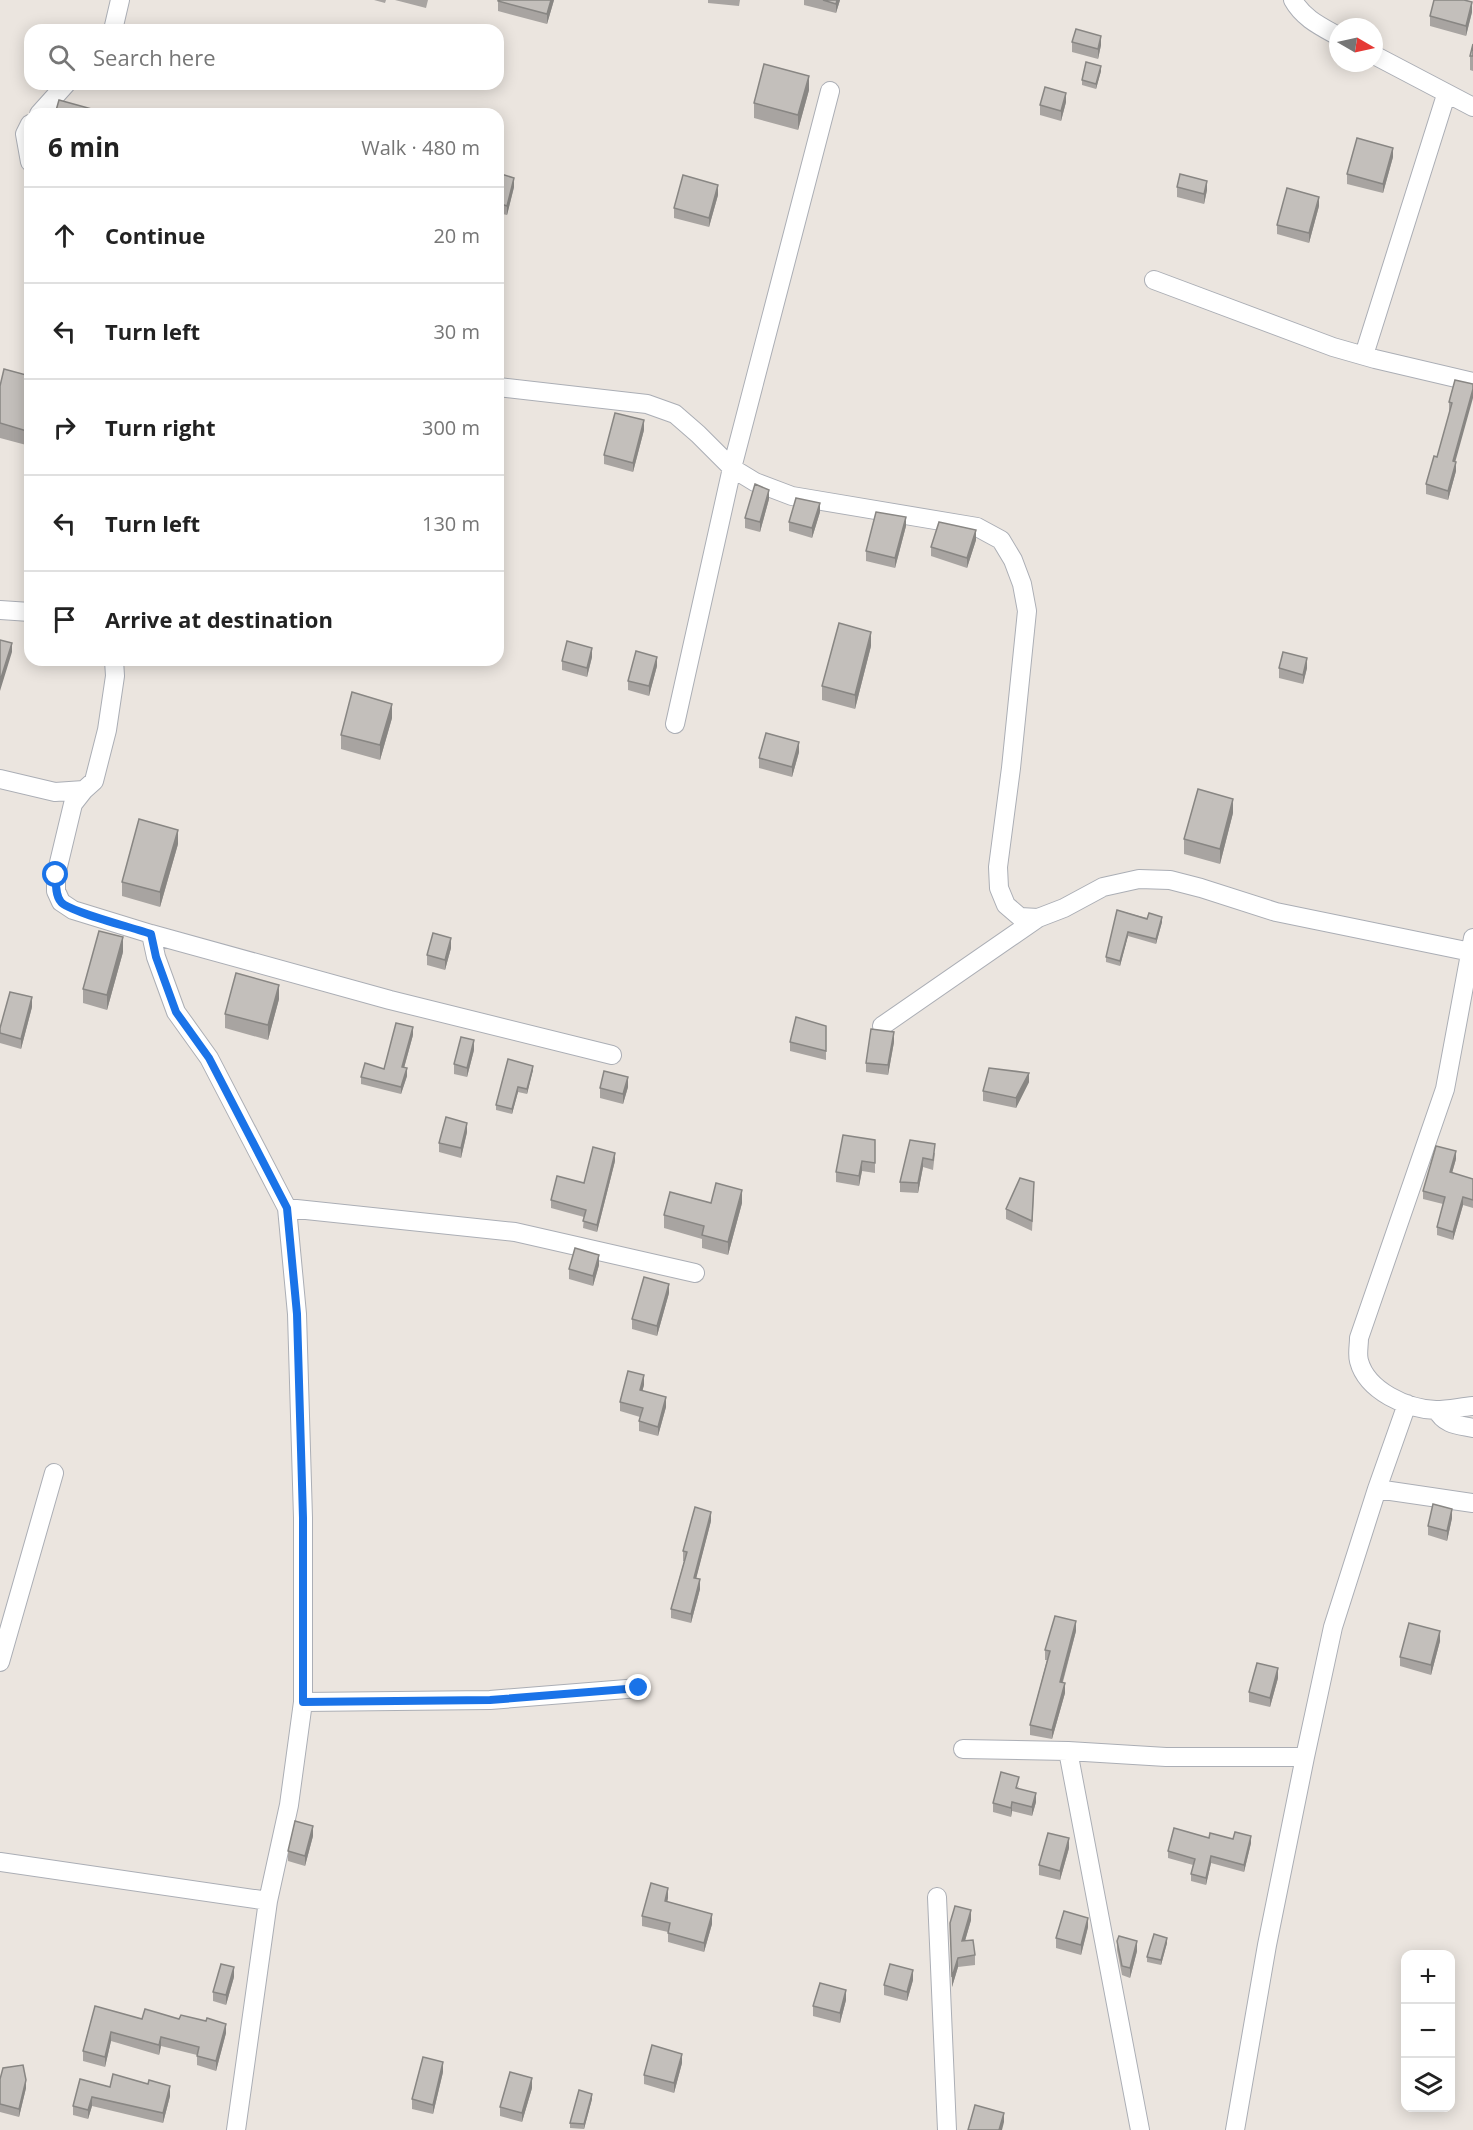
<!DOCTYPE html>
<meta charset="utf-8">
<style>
body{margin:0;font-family:"Open Sans",sans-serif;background:#f6f6f6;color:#222}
.controls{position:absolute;right:18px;bottom:18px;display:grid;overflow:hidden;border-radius:12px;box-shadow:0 3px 15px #0003}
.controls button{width:54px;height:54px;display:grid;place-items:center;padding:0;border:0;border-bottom:2px solid #e0e0e0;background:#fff;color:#222;font:30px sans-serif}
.compass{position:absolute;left:1329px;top:18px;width:54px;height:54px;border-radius:50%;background:#fff;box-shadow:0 3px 15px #0003;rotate:99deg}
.stop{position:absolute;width:18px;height:18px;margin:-14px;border:4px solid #1a73e8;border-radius:50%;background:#fff}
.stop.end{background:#1a73e8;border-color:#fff;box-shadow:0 2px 6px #0008}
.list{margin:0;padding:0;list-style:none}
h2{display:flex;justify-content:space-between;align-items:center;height:78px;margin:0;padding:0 24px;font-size:26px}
h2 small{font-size:20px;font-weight:400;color:#767676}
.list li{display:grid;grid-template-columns:39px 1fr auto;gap:18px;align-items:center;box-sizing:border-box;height:96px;padding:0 24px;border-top:2px solid #e0e0e0}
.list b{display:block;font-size:22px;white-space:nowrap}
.list em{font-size:20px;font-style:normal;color:#767676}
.icon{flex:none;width:33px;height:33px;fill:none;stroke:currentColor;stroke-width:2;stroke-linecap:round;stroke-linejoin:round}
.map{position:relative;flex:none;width:1473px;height:2130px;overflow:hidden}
.search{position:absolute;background:#fff;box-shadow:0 3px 15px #0003;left:24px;top:24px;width:480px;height:66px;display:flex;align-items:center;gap:15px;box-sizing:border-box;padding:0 21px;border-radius:18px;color:#767676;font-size:22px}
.panel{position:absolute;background:#fff;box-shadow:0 3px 15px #0003;left:24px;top:108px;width:480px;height:558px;border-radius:18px}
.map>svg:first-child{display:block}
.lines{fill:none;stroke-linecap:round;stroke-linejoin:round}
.street-casing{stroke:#abaeb5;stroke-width:20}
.street{stroke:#fff;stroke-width:18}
.wall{fill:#a8a4a1}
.shaded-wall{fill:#888683}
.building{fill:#c3bfbb;stroke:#888683;stroke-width:1.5}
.route{stroke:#1a73e8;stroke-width:8}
</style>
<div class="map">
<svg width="1473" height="2130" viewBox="0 0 1473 2130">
<rect width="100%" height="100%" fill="#ebe5df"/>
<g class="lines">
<g class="street-casing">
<path id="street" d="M1293 0C1303 18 1320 26 1338 36
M113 30 120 0
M1374 55 1473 107
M39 114 66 84
M30 124 25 134 30 162
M1154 280 1333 347 1375 359 1473 382
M1364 355 1446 95
M498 387 647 404 675 414 698 434 732 468 755 482 792 496 977 527 1001 540 1013 560 1022 584 1027 611 1011 768 998 867 999 888 1006 905 1020 917 1038 918 1064 908 1103 887 1139 879 1170 880 1201 888 1276 912 1471 952
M0 610 30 612
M114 660 115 676 107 730 94 781 84 790 73 804 56 875V891L61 902 73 910 151 934 156 957 176 1012 209 1058 287 1208 297 1314 303 1518V1702
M675 724 732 468 830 91
M0 779 55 792 84 790
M151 934 390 1000 612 1055
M1473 938 1445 1089 1359 1338C1359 1346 1357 1354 1359 1361 1367 1391 1407 1409 1436 1410 1448 1410 1461 1407 1473 1406
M882 1026 1038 918
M287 1208 515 1232 695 1273
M1437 1410C1444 1425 1459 1425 1473 1428
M1377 1489 1473 1503
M0 1662 54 1473
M963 1749 1068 1751 1166 1757H1305
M1068 1751 1140 2130
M0 1862 268 1901
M937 1897 947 2130
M236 2130 268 1901 289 1805 303 1702 490 1700 639 1688
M1235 2130 1267 1945 1305 1757 1333 1627 1377 1489 1407 1404"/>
</g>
<use href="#street" class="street"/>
</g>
<path class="wall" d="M374 0H386L385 3Z
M395 0H428L426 8Z
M498 0H554L547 24 498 11Z
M708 0H740L739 6 708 3Z
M804 0H840L836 13 804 5Z
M1472 12 1466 36 1430 26V16Z
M1072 42 1101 45 1098 59 1072 52Z
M1473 44V71L1470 70V56Z
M1101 71 1096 89 1082 85V80Z
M137 84H159L158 89 137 85Z
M809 90 798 130 754 118V103Z
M1066 102 1061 121 1040 115V105Z
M1393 157 1383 193 1347 184V174Z
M498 173 514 187 507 215 498 213Z
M1177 187 1207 190 1204 204 1177 197Z
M718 195 709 227 674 218V208Z
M1319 206 1309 243 1277 234V225Z
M30 376V446L0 438V386Z
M1455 380V462L1456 471 1448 500 1426 494V484L1437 457 1450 412 1449 411V402Z
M644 430 633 472 604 464V455Z
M769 499 760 532 745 528V518Z
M820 512 812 538 789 531V522Z
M906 526 895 568 866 561V551Z
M976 540 967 568 931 556V547Z
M871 646 855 709 822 700V686Z
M592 657 587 677 562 670V661Z
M657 666 649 696 628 690V681Z
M1279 668H1307L1303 684 1279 678Z
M392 718 380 760 341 749V735Z
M799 752 792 777 759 768V758Z
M1233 813 1220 864 1184 854V839Z
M178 844 160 907 122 896V882Z
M1117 910 1162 922 1156 944 1128 936 1120 966 1106 962V957Z
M451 948 445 970 427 965V955Z
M123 952 107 1010 83 1003V989Z
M279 999 268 1040 225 1028V1014Z
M32 1007 21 1049 0 1043V1028Z
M826 1026V1060L790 1051V1042Z
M413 1035 404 1068 407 1076 401 1094 361 1084V1077L384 1069Z
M894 1042 888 1075 866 1072V1063Z
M474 1050 467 1077 454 1074V1064Z
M533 1070 527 1094 518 1092 512 1114 496 1110V1105Z
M1029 1082 1016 1108 983 1101V1091Z
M628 1087 623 1104 600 1098V1088Z
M467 1132 461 1158 439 1152V1143Z
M875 1140V1173L862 1171 859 1186 836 1182V1172Z
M910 1140 935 1153 933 1170 923 1167 918 1193 900 1192V1182Z
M1456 1159 1452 1173 1473 1179V1208L1463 1205 1453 1240 1437 1235V1227L1443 1204 1423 1199V1191Z
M615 1161 597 1232 583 1228 584 1217 551 1208V1200L584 1183Z
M1034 1192 1032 1231 1006 1219V1209Z
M711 1203H742L728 1255 702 1248V1239L664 1228V1215Z
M599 1265 593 1286 569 1279V1269Z
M669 1293 657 1336 632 1329V1319Z
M644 1385 642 1391 666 1407 658 1436 639 1431V1421L640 1417 620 1411V1402Z
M1452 1518 1447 1541 1428 1535V1526Z
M711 1521 696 1578 700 1589 691 1623 671 1618V1609L684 1561H683V1551Z
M1076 1631 1063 1682 1065 1693 1052 1739 1030 1735V1725L1047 1660H1045V1650Z
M1440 1641 1431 1675 1400 1666V1657Z
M1278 1678 1270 1707 1249 1702V1692Z
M1019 1786 1018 1788 1036 1802 1032 1816 1012 1811 1011 1817 993 1812V1803Z
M313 1836 305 1866 288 1861V1851Z
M1209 1838 1233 1839 1251 1843 1244 1872 1211 1863 1206 1885 1191 1881V1874L1193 1865 1168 1858V1851Z
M1069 1848 1060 1880 1039 1875V1865Z
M668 1898 667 1902 712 1924 704 1952 668 1942V1932L642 1926V1916Z
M971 1920 965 1941 975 1955V1965L958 1967 952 1987 950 1923Z
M1088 1927 1081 1955 1056 1948V1938Z
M1117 1941 1137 1951 1130 1978 1122 1975 1117 1950Z
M1167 1943 1161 1965 1147 1962V1957Z
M234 1977 226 2005 213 2001V1992Z
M913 1980 907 2001 884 1995V1985Z
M846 2000 840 2023 813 2016V2006Z
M95 2006 142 2019 226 2033 216 2071 197 2065V2055L161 2046 159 2055 111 2041 105 2067 83 2061V2051Z
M682 2063 674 2093 644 2084V2075Z
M443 2072 433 2114 412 2109V2099Z
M0 2079 26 2088 19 2117 0 2112Z
M110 2087 170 2096 163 2123 92 2106 88 2119 73 2115V2106Z
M532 2088 522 2122 500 2116V2107Z
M592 2099 584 2129 570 2128V2123Z"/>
<path class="shaded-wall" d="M551 0H554L547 24V14Z
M837 0H840L836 13V4Z
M1472 2V12L1466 36V26Z
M1101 36V45L1098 59V49Z
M1101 66V71L1096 89V84Z
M809 76V90L798 130V115Z
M1066 93V102L1061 121V111Z
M1393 148V157L1383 193V184Z
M514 178V187L507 215V206Z
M1207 181V190L1204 204V194Z
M718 185V195L709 227V218Z
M1319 197V206L1309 243V233Z
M1473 389V398L1453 470V461Z
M644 420V430L633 472V463Z
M1456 462V471L1448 500V491Z
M769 490V499L760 532V522Z
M820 503V512L812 538V528Z
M906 517V526L895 568V558Z
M976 530V540L967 568V558Z
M871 632V646L855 709V695Z
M12 643V652L0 691V681Z
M592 648V657L587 677V668Z
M657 657V666L649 696V686Z
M1307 658V668L1303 684V675Z
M392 704V718L380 760V745Z
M799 742V752L792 777V767Z
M1233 799V813L1220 864V849Z
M178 830V844L160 907V892Z
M1162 917V922L1156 944V939Z
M1128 932V936L1120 966V961Z
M123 937V952L107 1010V995Z
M451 938V948L445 970V960Z
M279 985V999L268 1040V1025Z
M32 997V1007L21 1049V1039Z
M413 1027V1035L402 1075V1067Z
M894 1032V1042L888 1075V1065Z
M474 1040V1050L467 1077V1068Z
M533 1066V1070L527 1094V1089Z
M407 1068V1076L401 1094V1087Z
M1029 1073V1082L1016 1108V1098Z
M628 1077V1087L623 1104V1094Z
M518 1087V1092L512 1114V1109Z
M467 1123V1132L461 1158V1148Z
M1456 1151V1159L1450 1180V1172Z
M615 1153V1161L597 1232V1225Z
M923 1158V1167L918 1193V1183Z
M862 1161V1171L859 1186V1176Z
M742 1190V1203L728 1255V1242Z
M1463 1197V1205L1453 1240V1232Z
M599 1255V1265L593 1286V1276Z
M669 1284V1293L657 1336V1326Z
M644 1375V1385L640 1400V1390Z
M666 1397V1407L658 1436V1427Z
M1452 1509V1518L1447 1541V1531Z
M711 1512V1521L694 1587V1578Z
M700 1579V1589L691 1623V1614Z
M1076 1621V1631L1060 1691V1682Z
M1440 1631V1641L1431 1675V1665Z
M1278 1668V1678L1270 1707V1698Z
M1065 1683V1693L1052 1739V1730Z
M1036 1793V1802L1032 1816V1807Z
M1012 1802V1811L1011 1817V1808Z
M313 1826V1836L305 1866V1856Z
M1251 1836V1843L1244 1872V1865Z
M1069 1838V1848L1060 1880V1871Z
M1211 1856V1863L1206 1885V1878Z
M668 1888V1898L665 1911V1901Z
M971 1910V1920L962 1951V1941Z
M712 1914V1924L704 1952V1943Z
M1088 1918V1927L1081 1955V1945Z
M1167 1938V1943L1161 1965V1960Z
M1137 1941V1951L1130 1978V1968Z
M958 1958V1967L952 1987V1977Z
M234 1967V1977L226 2005V1995Z
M913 1970V1980L907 2001V1992Z
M846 1990V2000L840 2023V2013Z
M226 2024V2033L216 2071V2061Z
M111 2032V2041L105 2067V2057Z
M161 2037V2046L159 2055V2045Z
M682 2054V2063L674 2093V2083Z
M443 2062V2072L433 2114V2105Z
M532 2078V2088L522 2122V2113Z
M26 2080V2088L19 2117V2109Z
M170 2086V2096L163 2123V2113Z
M592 2094V2099L584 2129V2124Z
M92 2097V2106L88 2119V2110Z
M1004 2113V2122L1002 2130H999Z"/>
<path class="building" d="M498 0H551L547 14 498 1Z
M823 0H837L836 4Z
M1434 0H1464L1472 2 1466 26 1430 16Z
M1076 29 1101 36 1098 49 1072 42Z
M1473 44V56H1470Z
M1086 62 1101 66 1096 84 1082 80Z
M764 64 809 76 798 115 754 103Z
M1045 87 1066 93 1061 111 1040 105Z
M59 100 99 111 98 114H55Z
M1357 138 1393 148 1383 184 1347 174Z
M498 173 514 178 507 206 498 203Z
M1180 174 1207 181 1204 194 1177 187Z
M683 175 718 185 709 218 674 208Z
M1287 188 1319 197 1309 233 1277 225Z
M4 369 30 376V432L0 423V386Z
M1455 380 1473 384V389L1453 461 1456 462 1448 491 1426 484 1434 456 1437 457 1452 403 1449 402Z
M615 413 644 420 633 463 604 455Z
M755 484 769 490 760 522 745 518Z
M796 498 820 503 812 528 789 522Z
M876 512 906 517 895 558 866 551Z
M939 522 976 530 967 558 931 547Z
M839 623 871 632 855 695 822 686Z
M0 640 12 643 0 681Z
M567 641 592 648 587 668 562 661Z
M636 651 657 657 649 686 628 681Z
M1283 652 1307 658 1303 675 1279 668Z
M352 692 392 704 380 745 341 735Z
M766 733 799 742 792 767 759 758Z
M1198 789 1233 799 1220 849 1184 839Z
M139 819 178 830 160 892 122 882Z
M1117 910 1147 919 1149 913 1162 917 1156 939 1128 932 1120 961 1106 957Z
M99 931 123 937 107 995 83 989Z
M433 933 451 938 445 960 427 955Z
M236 973 279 985 268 1025 225 1014Z
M10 992 32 997 21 1039 0 1033V1028Z
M796 1017 826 1026V1051L790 1042Z
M396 1023 413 1027 402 1067 407 1068 401 1087 361 1077 365 1063 384 1069Z
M871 1029 894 1032 888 1065 866 1063Z
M461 1037 474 1040 467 1068 454 1064Z
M508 1059 533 1066 527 1089 518 1087 512 1109 496 1105Z
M989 1068 1029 1073 1016 1098 983 1091Z
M604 1071 628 1077 623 1094 600 1088Z
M446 1117 467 1123 461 1148 439 1143Z
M843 1135 875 1140V1163L862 1161 859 1176 836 1172Z
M910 1140 935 1144 933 1160 923 1158 918 1183 900 1182Z
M1436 1146 1456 1151 1450 1172 1473 1179V1200L1463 1197 1453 1232 1437 1227 1445 1197 1423 1191Z
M593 1147 615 1153 597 1225 583 1221 586 1210 551 1200 557 1176 584 1183Z
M1020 1178 1034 1182 1032 1221 1006 1209Z
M716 1183 742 1190 728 1242 702 1235 704 1226 664 1215 670 1192 711 1203Z
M575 1248 599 1255 593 1276 569 1269Z
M644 1277 669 1284 657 1326 632 1319Z
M628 1371 644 1375 640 1390 666 1397 658 1427 639 1421 643 1408 620 1402Z
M1433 1504 1452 1509 1447 1531 1428 1526Z
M695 1507 711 1512 694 1578 700 1579 691 1614 671 1609 687 1552 683 1551Z
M1055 1616 1076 1621 1060 1682 1065 1683 1052 1730 1030 1725 1050 1651 1045 1650Z
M1409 1623 1440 1631 1431 1665 1400 1657Z
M1257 1663 1278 1668 1270 1698 1249 1692Z
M1001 1772 1019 1777 1016 1788 1036 1793 1032 1807 1012 1802 1011 1808 993 1803Z
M295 1821 313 1826 305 1856 288 1851Z
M1174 1828 1209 1838 1210 1833 1233 1839 1235 1832 1251 1836 1244 1865 1211 1856 1206 1878 1191 1874 1195 1859 1168 1851Z
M1048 1833 1069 1838 1060 1871 1039 1865Z
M651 1883 668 1888 665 1901 712 1914 704 1943 668 1933 670 1923 642 1916Z
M955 1906 971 1910 962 1941 973 1940 975 1955 958 1958 952 1977 950 1923Z
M1064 1911 1088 1918 1081 1945 1056 1938Z
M1154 1934 1167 1938 1161 1960 1147 1957Z
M1119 1936 1137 1941 1130 1968 1122 1966 1117 1941Z
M221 1964 234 1967 226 1995 213 1992Z
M890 1964 913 1970 907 1992 884 1985Z
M820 1983 846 1990 840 2013 813 2006Z
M95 2006 142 2019 145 2009 179 2019 181 2015 206 2021 207 2018 226 2024 216 2061 197 2056 199 2047 161 2037 159 2045 111 2032 105 2057 83 2051Z
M652 2045 682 2054 674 2083 644 2075Z
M423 2057 443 2062 433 2105 412 2099Z
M23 2065 26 2080 19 2109 0 2104V2079L3 2068Z
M510 2072 532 2078 522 2113 500 2107Z
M113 2074 148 2084 149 2080 170 2086 163 2113 92 2097 88 2110 73 2106 80 2079 110 2087Z
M579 2090 592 2094 584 2124 570 2123Z
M975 2105 1004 2113 999 2130H968Z"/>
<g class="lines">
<path class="route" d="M56 875C56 883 55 895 61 902 69 912 135 928 151 934L156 957 176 1012 209 1058 287 1208 297 1314 303 1518V1702L490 1700 639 1688"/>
</g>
</svg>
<div class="controls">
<button>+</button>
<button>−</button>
<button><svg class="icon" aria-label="layers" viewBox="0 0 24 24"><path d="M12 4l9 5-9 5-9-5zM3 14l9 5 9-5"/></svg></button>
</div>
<svg class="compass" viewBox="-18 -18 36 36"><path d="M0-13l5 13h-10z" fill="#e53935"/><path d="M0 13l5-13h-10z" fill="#767676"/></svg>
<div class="stop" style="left:56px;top:875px"></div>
<div class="stop end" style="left:639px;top:1688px"></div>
<div class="search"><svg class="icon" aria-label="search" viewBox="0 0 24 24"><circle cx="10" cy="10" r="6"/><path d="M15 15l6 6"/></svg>Search here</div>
<section class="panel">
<h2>6 min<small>Walk · 480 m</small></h2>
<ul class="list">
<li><svg class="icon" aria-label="ahead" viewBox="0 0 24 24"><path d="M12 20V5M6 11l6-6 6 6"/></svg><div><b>Continue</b></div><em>20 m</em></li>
<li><svg class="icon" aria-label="left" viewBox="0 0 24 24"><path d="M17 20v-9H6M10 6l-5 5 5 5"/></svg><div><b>Turn left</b></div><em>30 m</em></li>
<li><svg class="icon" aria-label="right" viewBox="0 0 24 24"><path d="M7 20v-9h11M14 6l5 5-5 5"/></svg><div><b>Turn right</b></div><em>300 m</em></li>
<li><svg class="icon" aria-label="left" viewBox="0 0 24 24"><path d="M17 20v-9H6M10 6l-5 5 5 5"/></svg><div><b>Turn left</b></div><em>130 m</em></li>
<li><svg class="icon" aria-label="arrive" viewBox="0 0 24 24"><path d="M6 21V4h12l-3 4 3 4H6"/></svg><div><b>Arrive at destination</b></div></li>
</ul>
</section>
</div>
